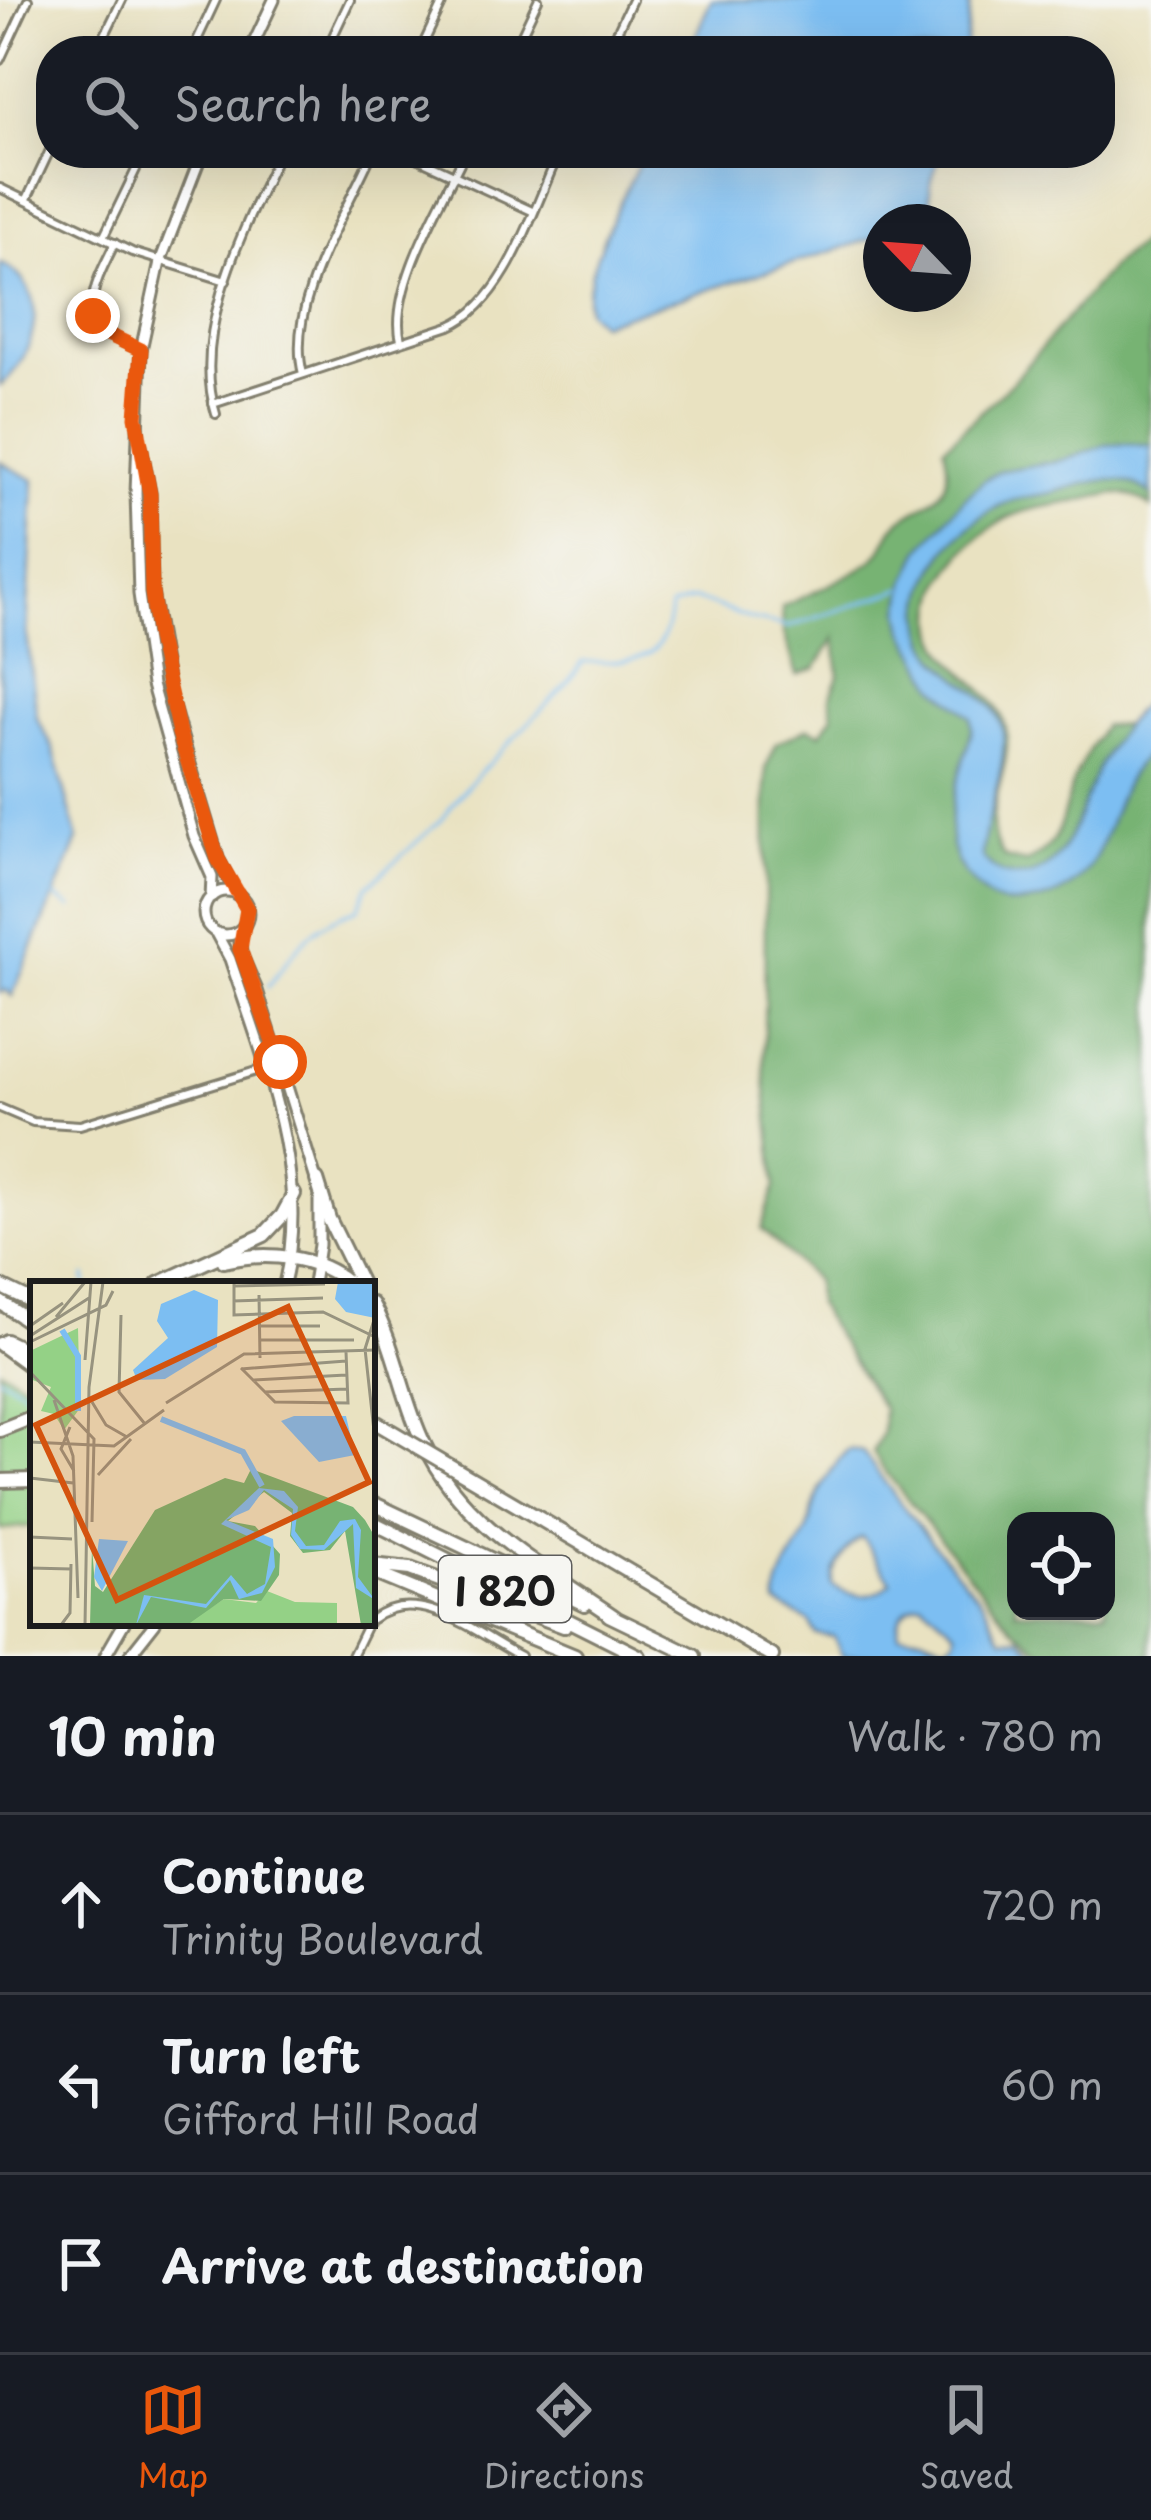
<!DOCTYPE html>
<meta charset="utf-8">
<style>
body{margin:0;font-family:"Playpen Sans",sans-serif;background:#20242c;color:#f1f3f6}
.controls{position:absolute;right:36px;bottom:36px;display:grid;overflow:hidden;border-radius:24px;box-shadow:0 12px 48px #0002}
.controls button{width:108px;height:108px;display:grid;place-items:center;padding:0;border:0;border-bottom:3px solid #363941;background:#171b24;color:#f1f3f6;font:60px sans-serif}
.compass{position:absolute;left:863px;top:204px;width:108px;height:108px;border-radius:50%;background:#171b24;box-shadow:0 12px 48px #0002;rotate:295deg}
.stop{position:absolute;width:36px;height:36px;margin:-27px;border:9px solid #ea580c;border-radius:50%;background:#fff}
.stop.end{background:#ea580c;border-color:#fff;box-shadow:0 3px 12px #0008}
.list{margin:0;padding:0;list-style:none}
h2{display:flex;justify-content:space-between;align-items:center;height:156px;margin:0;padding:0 48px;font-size:51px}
h2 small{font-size:39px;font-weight:400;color:#9ea1a6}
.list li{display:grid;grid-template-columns:78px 1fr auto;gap:36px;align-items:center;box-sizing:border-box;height:180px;padding:0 48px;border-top:3px solid #363941}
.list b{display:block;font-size:45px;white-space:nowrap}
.list p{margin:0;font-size:39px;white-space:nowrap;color:#9ea1a6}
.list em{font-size:39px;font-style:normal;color:#9ea1a6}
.icon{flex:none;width:66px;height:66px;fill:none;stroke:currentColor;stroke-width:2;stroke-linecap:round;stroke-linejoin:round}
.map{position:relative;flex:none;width:1151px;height:1656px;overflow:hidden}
.search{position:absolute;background:#171b24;box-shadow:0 12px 48px #0002;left:36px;right:36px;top:36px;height:132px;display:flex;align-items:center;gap:30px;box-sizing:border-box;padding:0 42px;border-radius:48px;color:#9ea1a6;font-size:45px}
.sheet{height:696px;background:#171b24}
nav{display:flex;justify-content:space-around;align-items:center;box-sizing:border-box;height:168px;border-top:3px solid #363941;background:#171b24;font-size:33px;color:#9ea1a6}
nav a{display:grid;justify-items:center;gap:6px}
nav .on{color:#ea580c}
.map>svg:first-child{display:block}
.green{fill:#94d186;stroke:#587651;stroke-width:3}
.forest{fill:#77b373;stroke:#4a6848;stroke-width:3;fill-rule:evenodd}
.water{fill:#7cbef2;stroke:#4c6d87;stroke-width:3;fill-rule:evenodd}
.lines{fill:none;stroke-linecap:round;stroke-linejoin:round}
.stream{stroke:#7cbef2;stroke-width:3}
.minor-casing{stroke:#827f6e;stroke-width:12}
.secondary-casing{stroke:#827f6e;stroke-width:15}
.motorway-casing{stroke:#827f6e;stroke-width:18}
.minor{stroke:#fff;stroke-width:6}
.secondary{stroke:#fff;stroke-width:9}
.motorway{stroke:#fff;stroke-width:12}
.motorway-bridge-casing{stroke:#827f6e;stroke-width:18;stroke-linecap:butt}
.motorway-bridge{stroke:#fff;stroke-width:12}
.route{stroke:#ea580c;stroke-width:15}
.labels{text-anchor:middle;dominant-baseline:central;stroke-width:9;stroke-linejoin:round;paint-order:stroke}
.shield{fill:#f6f6f2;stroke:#5d5d5c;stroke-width:3}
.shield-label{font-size:39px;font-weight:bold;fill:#1c1c1c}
.inset-river{fill:none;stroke:#7cbef2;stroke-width:6}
.inset-road{fill:none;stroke:#97937f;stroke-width:3}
.view{fill:#d4530e;fill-opacity:0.15;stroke:#d4530e;stroke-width:6}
.inset-edge{fill:none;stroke:#1c1c1c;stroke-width:6}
</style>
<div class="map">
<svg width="1151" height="1656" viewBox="0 0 1151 1656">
<rect width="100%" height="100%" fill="#f6f6f2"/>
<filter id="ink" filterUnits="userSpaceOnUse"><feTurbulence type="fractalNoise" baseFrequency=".00833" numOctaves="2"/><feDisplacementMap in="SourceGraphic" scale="24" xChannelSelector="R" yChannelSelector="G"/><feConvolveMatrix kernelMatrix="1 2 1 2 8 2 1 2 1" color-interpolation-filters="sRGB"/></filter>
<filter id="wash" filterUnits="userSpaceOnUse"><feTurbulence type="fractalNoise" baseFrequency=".004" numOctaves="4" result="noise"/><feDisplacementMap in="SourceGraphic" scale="48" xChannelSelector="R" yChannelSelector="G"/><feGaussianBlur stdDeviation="2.7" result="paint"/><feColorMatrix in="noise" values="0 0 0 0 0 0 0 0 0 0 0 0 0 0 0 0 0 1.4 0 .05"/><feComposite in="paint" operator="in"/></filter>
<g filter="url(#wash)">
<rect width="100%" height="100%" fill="#e9e2c1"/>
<path class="green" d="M0 1369 33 1389V1526L0 1529Z"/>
<path class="forest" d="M1149 236 1151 508C1128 485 1103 496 1074 502 1050 506 1026 508 1004 520 968 540 933 579 935 622 938 670 1003 687 1007 735 1011 775 975 823 1005 858L1026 863C1064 843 1059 822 1072 785 1079 765 1093 745 1103 726L1151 724V1656H1047L1011 1626 883 1469 873 1452 882 1432 883 1409 816 1304 815 1280 761 1228 776 1186 764 1070 766 767 777 743 808 728 821 733 833 715 830 698 839 676 835 638 816 668 797 675 783 630 782 607C803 597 861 572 875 558 887 547 889 528 902 519 935 497 956 495 944 447L1013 381 1112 266ZM1016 1521H1106V1611H1016Z"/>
<path class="water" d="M711 0H962L970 5 965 51H689Z
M644 153H940L930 186V208L917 222H881V236L600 323 587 310C585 262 624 197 644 153Z
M0 263C53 287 38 354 0 386Z
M1124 444 1151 446V494C1114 467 1086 485 1046 494 1034 496 1021 497 1010 501 955 522 895 598 935 655 952 678 990 694 1000 721 1014 755 983 819 982 857 994 871 1003 877 1023 876 1071 872 1081 799 1100 764 1112 742 1131 713 1151 696V750C1097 795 1121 886 1032 902 999 907 992 904 969 879 932 840 960 776 972 730L971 717 936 687 905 631 901 611 906 582 921 549 966 497 983 481 1000 471 1068 459 1106 445Z
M0 462 34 480 27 634 37 718 53 748 78 840 12 996 6 990 0 993Z
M849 1449 863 1452C899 1504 938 1551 980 1598 991 1611 993 1627 1003 1638H1020L1039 1656H842L834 1637 815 1634 809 1621 777 1604C775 1578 795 1555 806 1534 811 1525 811 1515 814 1506 818 1491 837 1458 849 1449ZM862 1537 891 1582C875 1600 853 1599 832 1585 830 1572 849 1542 862 1537ZM922 1602 956 1631 955 1639 946 1645 921 1635 899 1634C895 1619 906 1604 922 1602Z"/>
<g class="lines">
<path class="stream" d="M54 896 72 908
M268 987C296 949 310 923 358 909L368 886 441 820 468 785 565 686 583 662C633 661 665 666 670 607L695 599 751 619 789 627 904 588
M85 1276 86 1284
M0 1377 33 1395"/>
</g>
</g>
<g filter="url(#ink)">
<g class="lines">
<g class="minor-casing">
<path id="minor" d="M97 51 122 0
M192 51 216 0
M326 51 350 0
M420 51 444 0
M514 51 538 0
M608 51 632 0
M0 60 28 0
M406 153 532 211
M0 188 132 252 226 281
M27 199 51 148
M104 236 144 153
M115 243C88 296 74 326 141 350
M401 341C388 289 442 202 465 153
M303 374C285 306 345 215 372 153
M213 404 450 326C507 302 534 207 559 153
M216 414C190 331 245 227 279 153
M0 1108 33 1122 80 1125 289 1061
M372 1619C417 1583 478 1634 520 1656
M352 1656 368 1623"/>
</g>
<g class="secondary-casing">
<path id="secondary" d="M250 51 274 0
M202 153 160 262 141 350 136 493 139 594 152 685 194 836 212 877 211 898
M141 446 150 493 152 592 169 693 218 858 236 894
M204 913a22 22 0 1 1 44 0a22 22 0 1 1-44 0Z
M243 927 239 942 242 956 257 990 317 1183
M216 933 230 959C265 1065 311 1172 284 1284
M313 1284 319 1245V1200
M105 1656 124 1623
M129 1656 155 1623"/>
</g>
<g class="motorway-casing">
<path id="motorway" d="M317 1180 329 1219 361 1284
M224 1261C266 1251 316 1255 350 1284
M158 1284 264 1235 282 1216 294 1194
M0 1286 33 1302
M0 1302 33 1324
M372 1304C396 1348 402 1399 424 1444 461 1525 546 1569 616 1618
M6 1341 33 1354
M0 1344 33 1368
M0 1430 33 1417
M0 1481 33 1480
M372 1503 585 1604
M372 1522 639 1656
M598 1553 772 1656
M372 1565 410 1569 564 1626
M372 1572 575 1656
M609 1615 694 1656"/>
</g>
<use href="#minor" class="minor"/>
<use href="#secondary" class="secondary"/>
<use href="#motorway" class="motorway"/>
<g class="motorway-bridge-casing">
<path id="motorway-bridge" d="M372 1420 598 1553"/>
</g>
<use href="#motorway-bridge" class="motorway-bridge"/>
</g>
</g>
<g class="lines" filter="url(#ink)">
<path class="route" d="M93 316 103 332 141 350 136 417 150 494 152 592 158 638 179 733 218 859 247 909 240 949 280 1062"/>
</g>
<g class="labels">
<rect class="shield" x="439" y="1556" width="132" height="66" rx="9"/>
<g class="shield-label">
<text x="505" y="1589">I 820</text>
</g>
</g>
<g transform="translate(30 1281)">
<rect width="345" height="345" fill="#e9e2c1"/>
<path d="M48 47 50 127 34 149 24 133 11 130 21 106 0 98V70ZM237 310 265 321 307 322V344L156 343 194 318 226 322Z" fill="#94d186"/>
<path d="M221 188 323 226 335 239 345 256V344H331L315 250 300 269 273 272 260 255 262 232 234 211 198 240 225 245 250 273 249 294 231 320 194 318 157 344H60L62 266 65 305 73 311 125 229 195 197 214 202Z" fill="#77b373"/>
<path d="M308 1H345V37L316 31 305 18ZM164 9 188 19 187 66 135 98 107 99 103 89 138 57 127 40 131 23ZM264 135H316L325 174 289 181 251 140ZM229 207 254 210 268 226 265 250 276 265 294 264 310 240 325 238 331 249 328 296 345 319 326 307 323 243 294 269 270 268 261 254 263 228 234 209 219 229 196 239 243 258 245 286 232 312 209 318 200 299 176 327 121 316 106 344 114 314 176 323 201 294 217 313 235 303 241 266 191 243ZM69 258 98 260 72 310 64 296Z" fill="#7cbef2"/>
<path class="inset-river" d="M32 49 48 75V130M131 138 213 171 232 205"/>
<path class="inset-road" d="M204 1V34L293 31 345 56M204 5 295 3M229 14 230 77M203 20 293 17M91 34 89 111 115 143M26 36 55 1M344 39 335 68 345 159M0 45 33 22M229 45H290M0 55 59 17M229 59H324M0 61 76 24 83 10M55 79 61 1M211 87 245 121 318 122 316 71M211 88 316 80M0 91 64 158 62 241M222 99 316 94M234 111 317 108M24 119 43 175 48 317M62 121 76 144 97 156M136 122 214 73 345 69M40 146 31 168 44 190M0 161 84 165 134 129M68 194 101 158M0 197 43 202M0 256 42 258M0 287 41 288M31 344 40 332 41 283M55 344 59 106 73 1"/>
<path class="view" d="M258 26 339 201 87 319 6 144Z"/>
<rect width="345" height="345" class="inset-edge"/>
</g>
</svg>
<div class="controls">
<button><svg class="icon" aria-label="locate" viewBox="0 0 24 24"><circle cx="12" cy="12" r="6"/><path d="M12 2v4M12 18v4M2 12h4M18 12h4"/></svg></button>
</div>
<svg class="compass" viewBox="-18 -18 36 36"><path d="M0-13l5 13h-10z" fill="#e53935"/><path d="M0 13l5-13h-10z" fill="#9ea1a6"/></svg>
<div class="stop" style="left:280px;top:1062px"></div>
<div class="stop end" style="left:93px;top:316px"></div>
<div class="search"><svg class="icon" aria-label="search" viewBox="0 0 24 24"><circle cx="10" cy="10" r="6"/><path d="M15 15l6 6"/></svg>Search here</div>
</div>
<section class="sheet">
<h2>10 min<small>Walk · 780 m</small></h2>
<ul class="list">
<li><svg class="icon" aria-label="ahead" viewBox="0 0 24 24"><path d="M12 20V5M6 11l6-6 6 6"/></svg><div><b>Continue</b><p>Trinity Boulevard</p></div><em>720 m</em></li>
<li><svg class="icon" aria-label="left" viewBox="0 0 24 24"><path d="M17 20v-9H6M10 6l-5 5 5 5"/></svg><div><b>Turn left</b><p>Gifford Hill Road</p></div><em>60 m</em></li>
<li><svg class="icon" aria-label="arrive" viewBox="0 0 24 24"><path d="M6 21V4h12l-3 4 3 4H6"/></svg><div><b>Arrive at destination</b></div></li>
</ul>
</section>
<nav>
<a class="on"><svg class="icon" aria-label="map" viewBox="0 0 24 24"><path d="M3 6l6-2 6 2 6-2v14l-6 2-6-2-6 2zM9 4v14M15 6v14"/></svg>Map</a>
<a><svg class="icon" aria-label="directions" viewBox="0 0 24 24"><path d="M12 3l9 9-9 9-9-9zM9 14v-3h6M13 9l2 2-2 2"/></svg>Directions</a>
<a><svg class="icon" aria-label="saved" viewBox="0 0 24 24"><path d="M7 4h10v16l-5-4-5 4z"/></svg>Saved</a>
</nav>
